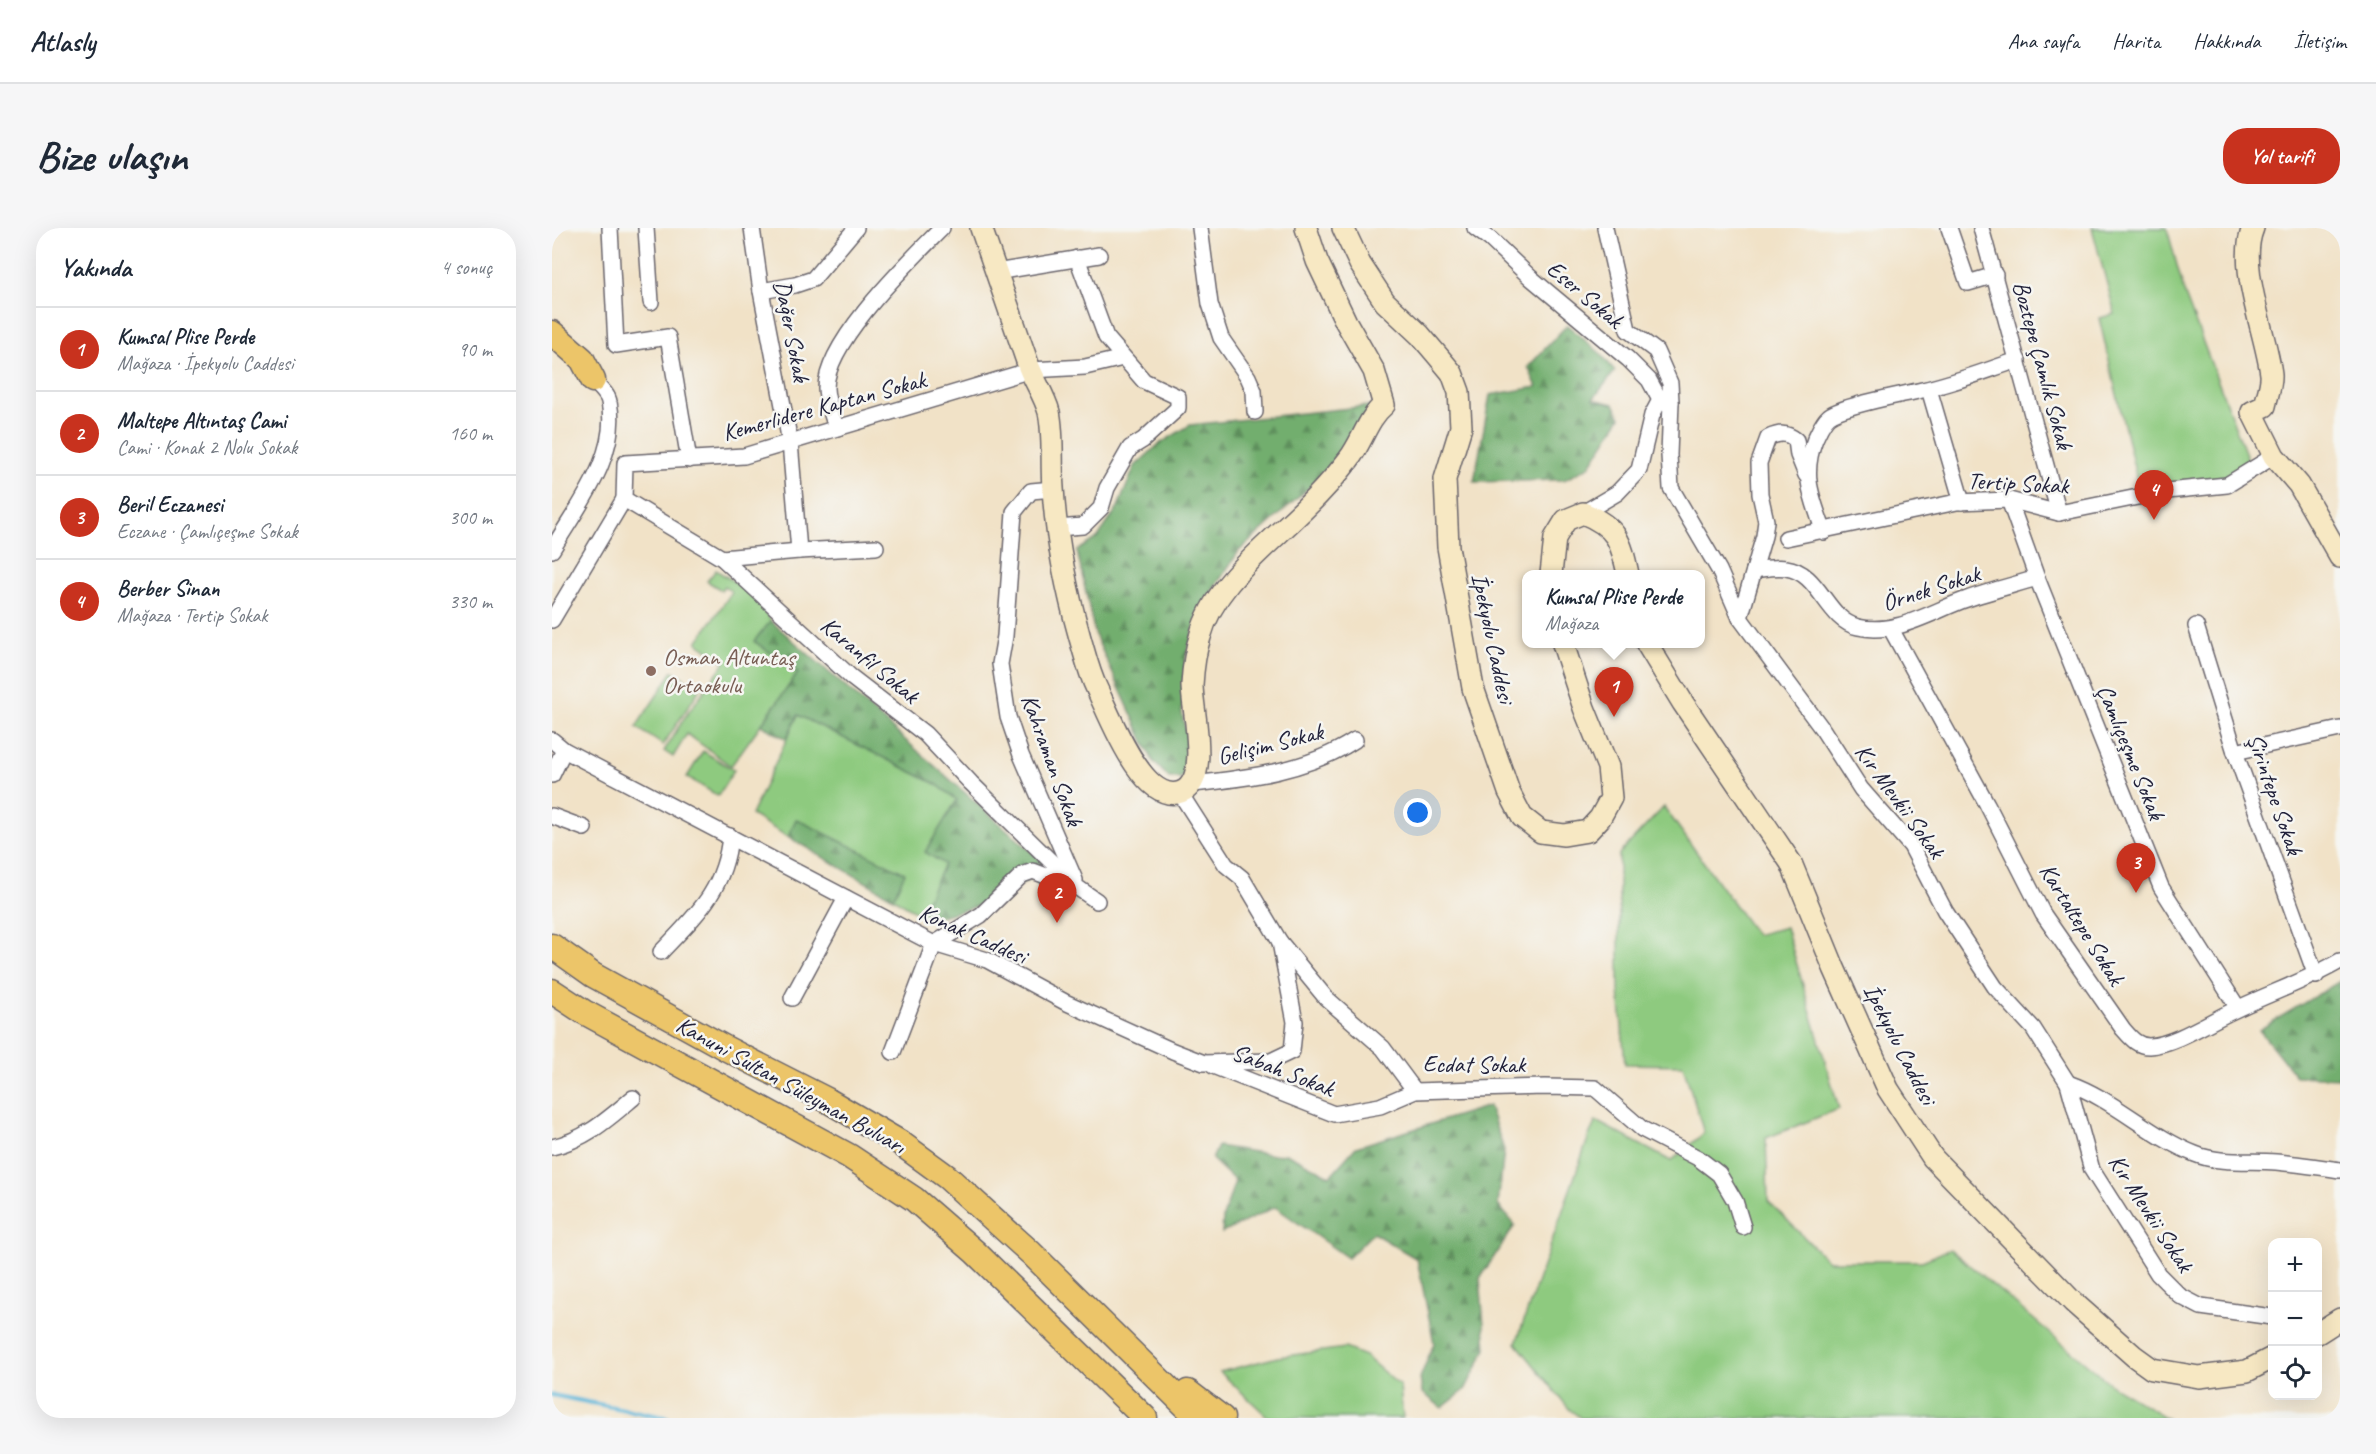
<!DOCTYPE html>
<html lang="tr">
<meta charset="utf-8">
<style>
body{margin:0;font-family:Caveat,sans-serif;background:#f6f6f7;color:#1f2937}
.controls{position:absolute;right:18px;bottom:18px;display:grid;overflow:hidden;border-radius:12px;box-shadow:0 6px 24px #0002}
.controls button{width:54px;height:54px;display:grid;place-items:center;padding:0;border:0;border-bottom:2px solid #e0e1e3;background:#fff;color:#1f2937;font:30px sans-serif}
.you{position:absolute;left:866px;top:585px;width:21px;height:21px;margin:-15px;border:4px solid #fff;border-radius:50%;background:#1a73e8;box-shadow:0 0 0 9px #1a73e833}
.badge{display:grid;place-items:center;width:39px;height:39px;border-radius:50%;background:#c8321e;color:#fff;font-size:20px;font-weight:700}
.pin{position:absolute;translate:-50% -50px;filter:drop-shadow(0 2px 3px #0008)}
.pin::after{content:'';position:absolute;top:32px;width:21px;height:18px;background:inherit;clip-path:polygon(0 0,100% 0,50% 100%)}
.popup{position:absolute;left:970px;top:342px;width:183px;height:78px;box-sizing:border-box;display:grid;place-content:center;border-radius:12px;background:#fff;filter:drop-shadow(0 2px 4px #0005);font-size:20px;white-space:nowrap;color:#747a83}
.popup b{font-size:22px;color:#1f2937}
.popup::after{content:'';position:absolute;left:50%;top:100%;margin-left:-12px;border:12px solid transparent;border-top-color:#fff}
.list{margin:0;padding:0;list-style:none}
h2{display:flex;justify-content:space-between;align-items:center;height:78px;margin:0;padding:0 24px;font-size:26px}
h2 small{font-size:20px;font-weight:400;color:#747a83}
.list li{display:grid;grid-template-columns:39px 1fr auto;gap:18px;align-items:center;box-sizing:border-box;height:84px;padding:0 24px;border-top:2px solid #e0e1e3}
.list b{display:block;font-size:22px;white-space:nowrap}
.list p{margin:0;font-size:20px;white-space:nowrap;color:#747a83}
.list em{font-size:20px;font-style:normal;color:#747a83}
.icon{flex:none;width:33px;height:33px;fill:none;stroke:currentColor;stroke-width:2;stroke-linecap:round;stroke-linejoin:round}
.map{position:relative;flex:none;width:1788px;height:1190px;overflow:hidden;border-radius:24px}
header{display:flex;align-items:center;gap:36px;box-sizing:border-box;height:84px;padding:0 30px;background:#fff;border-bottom:2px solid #e0e1e3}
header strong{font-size:28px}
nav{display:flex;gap:33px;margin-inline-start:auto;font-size:21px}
.intro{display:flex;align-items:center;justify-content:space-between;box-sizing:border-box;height:144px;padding:0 36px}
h1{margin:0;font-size:42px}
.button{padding:15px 27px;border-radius:24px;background:#c8321e;color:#fff;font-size:21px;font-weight:700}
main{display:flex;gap:36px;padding:0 36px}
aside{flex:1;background:#fff;border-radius:24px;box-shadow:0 6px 24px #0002}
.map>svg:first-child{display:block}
.green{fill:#8eca7f;stroke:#58765d;stroke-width:1.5}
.forest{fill:url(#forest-firs);stroke:#4a6854;stroke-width:1.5}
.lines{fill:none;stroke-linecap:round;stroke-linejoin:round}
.stream{stroke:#59b4d7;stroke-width:4.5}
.street-casing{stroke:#6a656c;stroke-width:18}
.secondary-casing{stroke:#6a656c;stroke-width:24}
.primary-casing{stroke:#6a656c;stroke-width:27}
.street{stroke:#fff;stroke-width:15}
.secondary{stroke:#f7e8c3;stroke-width:21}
.primary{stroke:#ecc569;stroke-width:24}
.education-dot{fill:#8d6e63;stroke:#f6f6f2;stroke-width:2}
.labels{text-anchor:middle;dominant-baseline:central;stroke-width:5;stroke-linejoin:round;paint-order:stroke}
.street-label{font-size:24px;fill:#22223b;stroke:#f6f6f2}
.education-label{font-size:24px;fill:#785e54;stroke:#f6f6f2;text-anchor:start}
</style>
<header>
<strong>Atlasly</strong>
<nav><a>Ana sayfa</a><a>Harita</a><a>Hakkında</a><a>İletişim</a></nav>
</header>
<div class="intro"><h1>Bize ulaşın</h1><a class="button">Yol tarifi</a></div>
<main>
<aside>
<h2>Yakında<small>4 sonuç</small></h2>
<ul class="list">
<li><span class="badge">1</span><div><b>Kumsal Plise Perde</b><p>Mağaza · İpekyolu Caddesi</p></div><em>90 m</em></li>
<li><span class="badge">2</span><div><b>Maltepe Altıntaş Cami</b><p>Cami · Konak 2 Nolu Sokak</p></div><em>160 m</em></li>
<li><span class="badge">3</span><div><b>Beril Eczanesi</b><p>Eczane · Çamlıçeşme Sokak</p></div><em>300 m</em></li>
<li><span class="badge">4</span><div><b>Berber Sinan</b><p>Mağaza · Tertip Sokak</p></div><em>330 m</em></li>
</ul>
</aside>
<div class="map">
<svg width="1788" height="1190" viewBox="0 0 1788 1190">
<defs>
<pattern id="forest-firs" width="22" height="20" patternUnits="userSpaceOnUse" patternTransform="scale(1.5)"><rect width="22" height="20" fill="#72ae6e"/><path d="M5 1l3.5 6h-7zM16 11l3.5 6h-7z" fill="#5d8d5c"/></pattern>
</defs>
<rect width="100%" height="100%" fill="#f6f6f2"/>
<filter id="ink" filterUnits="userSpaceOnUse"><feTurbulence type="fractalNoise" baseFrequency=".0167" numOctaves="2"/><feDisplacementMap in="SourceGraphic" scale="12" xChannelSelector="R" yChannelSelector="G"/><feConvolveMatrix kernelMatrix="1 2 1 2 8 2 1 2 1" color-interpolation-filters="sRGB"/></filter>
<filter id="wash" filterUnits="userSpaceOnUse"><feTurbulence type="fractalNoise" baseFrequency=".008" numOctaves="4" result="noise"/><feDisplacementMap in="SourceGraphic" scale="24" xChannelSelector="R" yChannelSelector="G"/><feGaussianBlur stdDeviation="1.35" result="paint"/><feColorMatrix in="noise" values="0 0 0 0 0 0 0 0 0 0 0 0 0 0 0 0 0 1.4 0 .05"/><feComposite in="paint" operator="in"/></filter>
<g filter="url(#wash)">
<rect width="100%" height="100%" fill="#f1e2c7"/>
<g class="green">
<polygon points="1540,0 1615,0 1633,67 1698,237 1677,248 1587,261 1547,90 1563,86"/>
<polygon points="164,342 203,367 219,393 202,413 246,445 179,538 135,506 121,529 112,523 131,492 173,434 145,414 180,364 172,358 169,362 155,353"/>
<polygon points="121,443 148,461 111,517 84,499"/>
<polygon points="246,487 384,556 406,572 393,636 385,689 368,686 341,670 352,645 244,592 236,609 199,587"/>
<polygon points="151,523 182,542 166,568 135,549"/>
<polygon points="1112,579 1204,707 1234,699 1287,881 1214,910 1216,973 1276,1033 1370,1033 1398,1021 1561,1158 1615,1190 1029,1190 1018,1182 964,1115 1038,905 1044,893 1119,933 1152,905 1131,837 1073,836 1067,763 1067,626"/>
<polygon points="793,1120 813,1128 848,1158 851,1190 717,1190 668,1144 726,1129"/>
</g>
<g class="forest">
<polygon points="1015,97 1048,125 1063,143 1041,171 1062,176 1069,189 1037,239 1012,252 922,254 938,167 985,159 976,139"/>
<polygon points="818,178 807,206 772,246 687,323 648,381 634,428 630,485 640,538 629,550 617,550 601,533 543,407 525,323 546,309 565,281 583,238 607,216 638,197"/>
<polygon points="219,393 499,641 423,679 385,689 368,686 392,636 373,624 405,572 384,556 246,487 234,511 209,497 246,445 202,413"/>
<polygon points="244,591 353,645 341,670 236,609"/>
<polygon points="1788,753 1788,850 1744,848 1707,802"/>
<polygon points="937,878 952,922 946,977 963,997 928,1050 934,1121 913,1162 890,1180 870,1164 868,1150 882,1115 865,1031 821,1005 796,1030 723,979 670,1005 671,989 683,953 660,931 666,918 722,927 736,926 778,948 804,919"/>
</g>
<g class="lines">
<polyline class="stream" points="0,1167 116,1190"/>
</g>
</g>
<g filter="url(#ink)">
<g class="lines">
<defs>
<g id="street">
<polyline points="58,0 64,117 116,109 137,232"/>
<polyline points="94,0 99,74"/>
<polyline points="200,0 209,63 238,214 247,323"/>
<polyline points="648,0 658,76 669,110 696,149 702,163 703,184"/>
<polyline points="923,0 938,11 979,50 1076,131 1097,152 1108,172"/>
<polyline points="1053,0 1076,102 1104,123 1118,155 1119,174"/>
<polyline points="1397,0 1416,55 1443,47"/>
<polyline points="1429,0 1507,285"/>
<polyline points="444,44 547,27"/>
<polyline points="209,63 243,57 261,51 304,0"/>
<polyline points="1377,161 1410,274"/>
<path d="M284,200C281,188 274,172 274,160C274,113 358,33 390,0"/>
<polyline points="501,261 479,263 462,284 453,408 448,436 456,489 469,527 523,652"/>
<polyline points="1457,272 1485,350 1609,659 1686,780"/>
<polyline points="1031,285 1065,265 1087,242 1100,187 1108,172 1119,174 1117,227 1119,260 1167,342 1188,390 1271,502 1309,561 1359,618 1393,683 1443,759 1481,800 1516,855 1540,942 1606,1046 1628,1068 1649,1079 1720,1089"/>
<polyline points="505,300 531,298 549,280 555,260 578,220 591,212 626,180 626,169 592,153 554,109 525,30"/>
<path d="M1272,304C1260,269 1249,248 1263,211C1267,203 1270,194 1277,188C1292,177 1350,167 1370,162C1403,155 1435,142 1466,132"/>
<polyline points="1234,310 1405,274 1457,272 1507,285 1615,263 1675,257 1722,228"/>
<path d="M0,322C25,279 68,227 57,174C56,166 46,158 41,152"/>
<polyline points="170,330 247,323 324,319"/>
<path d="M1202,342C1212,341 1224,338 1234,340C1268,344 1274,392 1306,399C1344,408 1380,383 1415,371C1438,363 1462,357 1485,350"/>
<path d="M1188,390L1212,308L1214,293L1208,266L1207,235L1216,210C1227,205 1234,204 1244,212L1246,227L1254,247"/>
<polyline points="0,392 72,271"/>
<polyline points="1644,398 1683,524 1764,748"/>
<path d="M1339,401L1435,576L1491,686L1571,801C1579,810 1585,818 1597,818C1623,817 1663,790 1687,780C1721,764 1756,752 1788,733"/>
<polyline points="0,512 12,522 382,716 435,732 513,774 621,823 652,835 719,833 740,823 743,794 728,714"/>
<polyline points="1683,524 1788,501"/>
<polyline points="0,547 12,522"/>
<path d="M641,556C696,550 756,543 803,512"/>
<polyline points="628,565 674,637 690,650 728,714 774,770 831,820 863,863"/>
<polyline points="0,588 32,600"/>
<polyline points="545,673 526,660 419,555 373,506 299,449 170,330 72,271 73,235 192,228 479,142 533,139 571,130"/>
<path d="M109,724C144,687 173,662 178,608"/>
<polyline points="240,770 294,670"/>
<polyline points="341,824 382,716 429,687 470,647 481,643 518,657"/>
<polyline points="661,838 782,886 828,878 863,863 993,859 1043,860 1090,901 1146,930 1167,946 1183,973 1191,999"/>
<path d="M1516,855C1562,871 1597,908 1643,926C1667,936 1699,932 1724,934C1746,936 1767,939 1788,942"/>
<path d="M0,919C33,912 56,891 81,870"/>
</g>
<g id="secondary">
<path d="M429,0C445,46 461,93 477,139C483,154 493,169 497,184C502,207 499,236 501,260C504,311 514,360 528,410C533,427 537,445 545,461C557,486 591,578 629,564C659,553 640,482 640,457C641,440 643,424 648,409C660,364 697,333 730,302C752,282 779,255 797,231C810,214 816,190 832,177L822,143L794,94L765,33L754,0"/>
<polyline points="791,0 808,36 833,74 868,107 885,127 900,145 907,164 909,199 893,251 896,319 921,460 957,564 970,589 989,604 1012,607 1036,603 1048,590 1059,570 1056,539 1032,480 1011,416"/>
<path d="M1701,0C1685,38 1714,105 1719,146C1720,156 1715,168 1713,178L1700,184L1722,228L1747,257L1788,329"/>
<path d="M999,346L1003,310L1014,292L1031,285C1065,299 1069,313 1076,346"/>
<polyline points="1095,416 1131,475 1239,635 1282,740 1336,861 1381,930 1521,1074 1582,1128 1600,1141 1647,1149 1695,1143 1720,1130"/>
<polyline points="1766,1105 1788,1091"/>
</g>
<g id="primary">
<polyline points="0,105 30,131 41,152"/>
<polyline points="0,718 41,747 175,821 275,872 347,914 395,949 479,1025 646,1190"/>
<polyline points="0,763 32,784 297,928 362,971 423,1024 593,1190"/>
<polyline points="636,1164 670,1190"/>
</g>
</defs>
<use href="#street" class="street-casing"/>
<use href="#secondary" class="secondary-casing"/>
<use href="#primary" class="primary-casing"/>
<use href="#street" class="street"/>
<use href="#secondary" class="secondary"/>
<use href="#primary" class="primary"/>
</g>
</g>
<circle class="education-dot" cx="99" cy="443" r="6"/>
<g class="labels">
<g class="street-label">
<text transform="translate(1033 66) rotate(40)">Eser Sokak</text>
<text transform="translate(240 103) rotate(79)">Dağer Sokak</text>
<text transform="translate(1491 137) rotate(75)">Boztepe Çamlık Sokak</text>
<text transform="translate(272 178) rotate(-15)">Kemerlidere Kaptan Sokak</text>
<text transform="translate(1466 255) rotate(3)">Tertip Sokak</text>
<text transform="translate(1379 360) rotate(-18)">Örnek Sokak</text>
<text transform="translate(941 410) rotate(78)">İpekyolu Caddesi</text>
<text transform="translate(318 432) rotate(40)">Karanfil Sokak</text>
<text transform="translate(718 516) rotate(-14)">Gelişim Sokak</text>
<text transform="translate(1579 524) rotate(68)">Çamlıçeşme Sokak</text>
<text transform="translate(500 532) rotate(70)">Kahraman Sokak</text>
<text transform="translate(1723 566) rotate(71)">Şirintepe Sokak</text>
<text transform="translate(1348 573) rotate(54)">Kır Mevkii Sokak</text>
<text transform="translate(1530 696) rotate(58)">Kartaltepe Sokak</text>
<text transform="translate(421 706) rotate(24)">Konak Caddesi</text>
<text transform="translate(1348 816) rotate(63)">İpekyolu Caddesi</text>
<text x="922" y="836">Ecdat Sokak</text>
<text transform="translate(731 842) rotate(21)">Sabah Sokak</text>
<text transform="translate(239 857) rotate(29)">Kanuni Sultan Süleyman Bulvarı</text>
<text transform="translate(1599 985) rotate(57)">Kır Mevkii Sokak</text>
</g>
<g class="education-label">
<text x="111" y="429">Osman Altuntaş<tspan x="111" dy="28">Ortaokulu</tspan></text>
</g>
</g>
</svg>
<div class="controls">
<button>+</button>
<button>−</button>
<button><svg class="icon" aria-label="locate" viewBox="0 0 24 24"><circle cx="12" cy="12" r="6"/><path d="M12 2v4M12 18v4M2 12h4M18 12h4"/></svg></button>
</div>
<div class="you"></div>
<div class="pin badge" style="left:1062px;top:489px">1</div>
<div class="popup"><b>Kumsal Plise Perde</b>Mağaza</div>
<div class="pin badge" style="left:505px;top:695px">2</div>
<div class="pin badge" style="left:1584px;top:665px">3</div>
<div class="pin badge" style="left:1602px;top:292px">4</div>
</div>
</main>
